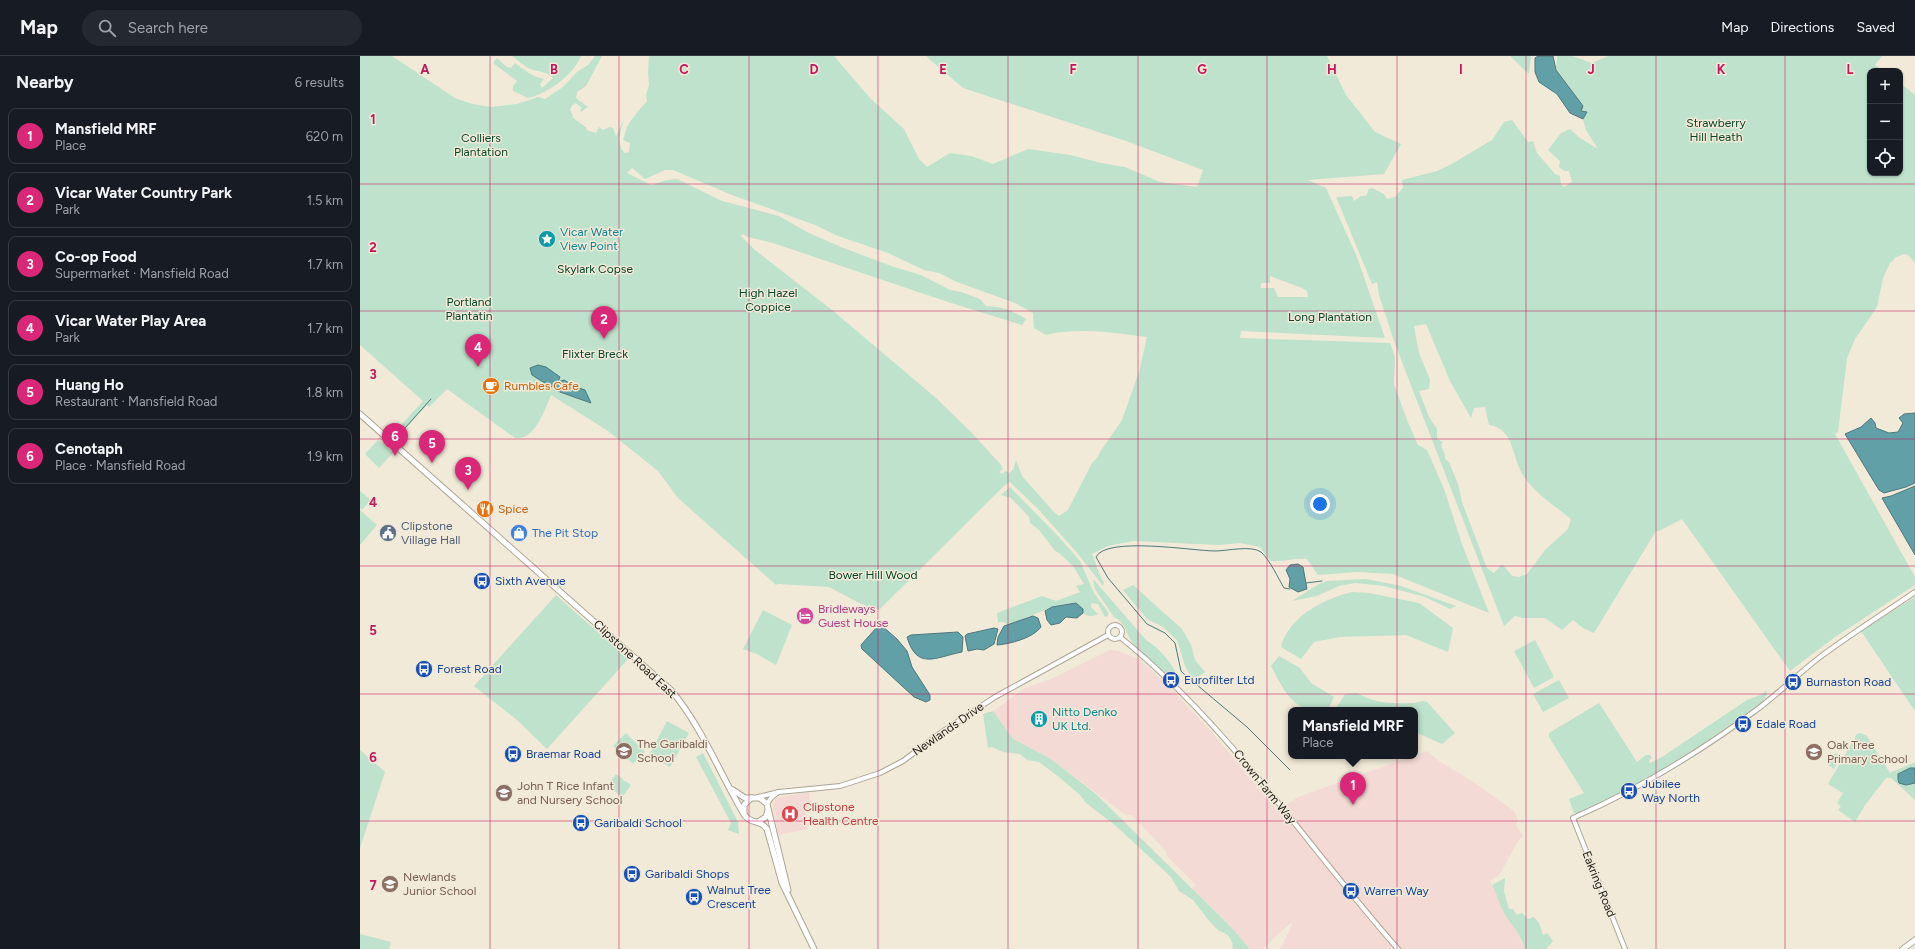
<!DOCTYPE html>
<meta charset="utf-8">
<style>
body{margin:0;font-family:Figtree,sans-serif;background:#242831;color:#f1f3f6}
.controls{position:absolute;right:12px;top:12px;display:grid;overflow:hidden;border-radius:8px;box-shadow:0 1px 3px #0004}
.controls button{width:36px;height:36px;display:grid;place-items:center;padding:0;border:0;border-bottom:1px solid #363941;background:#171b24;color:#f1f3f6;font:20px sans-serif}
.you{position:absolute;left:960px;top:448px;width:14px;height:14px;margin:-10px;border:3px solid #fff;border-radius:50%;background:#1a73e8;box-shadow:0 0 0 6px #1a73e833}
.badge{display:grid;place-items:center;width:26px;height:26px;border-radius:50%;background:#db2777;color:#fff;font-size:13px;font-weight:700}
.pin{position:absolute;translate:-50% -33px;filter:drop-shadow(0 1px 2px #0008)}
.pin::after{content:'';position:absolute;top:21px;width:14px;height:12px;background:inherit;clip-path:polygon(0 0,100% 0,50% 100%)}
.popup{position:absolute;left:928px;top:651px;width:130px;height:52px;box-sizing:border-box;display:grid;place-content:center;border-radius:8px;background:#171b24;filter:drop-shadow(0 1px 3px #0005);font-size:13px;white-space:nowrap;color:#9ea1a6}
.popup b{font-size:15px;color:#f1f3f6}
.popup::after{content:'';position:absolute;left:50%;top:100%;margin-left:-8px;border:8px solid transparent;border-top-color:#171b24}
.list{margin:0;padding:0;list-style:none}
h2{display:flex;justify-content:space-between;align-items:center;height:52px;margin:0;padding:0 16px;font-size:17px}
h2 small{font-size:13px;font-weight:400;color:#9ea1a6}
.list li{display:grid;grid-template-columns:26px 1fr auto;gap:12px;align-items:center;box-sizing:border-box;height:56px;margin:0 8px 8px;padding:0 8px;border:1px solid #363941;border-radius:8px}
.list b{display:block;font-size:15px;white-space:nowrap}
.list p{margin:0;font-size:13px;white-space:nowrap;color:#9ea1a6}
.list em{font-size:13px;font-style:normal;color:#9ea1a6}
.icon{flex:none;width:22px;height:22px;fill:none;stroke:currentColor;stroke-width:2;stroke-linecap:round;stroke-linejoin:round}
.map{position:relative;flex:none;width:1555px;height:893px;overflow:hidden}
header{display:flex;align-items:center;gap:24px;box-sizing:border-box;height:56px;padding:0 20px;background:#171b24;border-bottom:1px solid #363941}
header strong{font-size:19px}
nav{display:flex;gap:22px;margin-inline-start:auto;font-size:14px}
.search{width:280px;height:36px;background:#242831;display:flex;align-items:center;gap:10px;box-sizing:border-box;padding:0 14px;border-radius:22px;color:#9ea1a6;font-size:15px}
main{display:flex}
aside{flex:1;background:#171b24}
.map>svg:first-child{display:block}
.industrial{fill:#f4dad4}
.green{fill:#bee2cc;fill-rule:evenodd}
.water{fill:#62a0a7;stroke:#4e787c}
.lines{fill:none;stroke-linecap:round;stroke-linejoin:round}
.stream{stroke:#4e787c;stroke-width:1}
.minor-casing{stroke:#aca594;stroke-width:6}
.major-casing{stroke:#aca594;stroke-width:7}
.minor{stroke:#fff;stroke-width:4}
.major{stroke:#fff;stroke-width:5}
.grid{fill:none;stroke:#c2185b;stroke-width:1;stroke-opacity:0.55}
.labels{text-anchor:middle;dominant-baseline:central;stroke-width:3;stroke-linejoin:round;paint-order:stroke}
.park-label{font-size:12px;fill:#08452a;stroke:#f1ead8}
.culture-label{font-size:12px;fill:#0d838f;stroke:#f1ead8;text-anchor:start}
.food-label{font-size:12px;fill:#c56008;stroke:#f1ead8;text-anchor:start}
.service-label{font-size:12px;fill:#4e5e75;stroke:#f1ead8;text-anchor:start}
.shop-label{font-size:12px;fill:#366cbe;stroke:#f1ead8;text-anchor:start}
.transit-label{font-size:12px;fill:#164399;stroke:#f1ead8;text-anchor:start}
.hotel-label{font-size:12px;fill:#b23c85;stroke:#f1ead8;text-anchor:start}
.street-label{font-size:12px;fill:#1f1c16;stroke:#f1ead8}
.education-label{font-size:12px;fill:#785e54;stroke:#f1ead8;text-anchor:start}
.health-label{font-size:12px;fill:#be3a42;stroke:#f1ead8;text-anchor:start}
.grid-label{font-size:13px;text-anchor:middle;font-weight:bold;fill:#c2185b;stroke:#f1ead8;stroke-width:3;stroke-linejoin:round;paint-order:stroke}
</style>
<header>
<strong>Map</strong>
<div class="search"><svg class="icon" aria-label="search" viewBox="0 0 24 24"><circle cx="10" cy="10" r="6"/><path d="M15 15l6 6"/></svg>Search here</div>
<nav><a>Map</a><a>Directions</a><a>Saved</a></nav>
</header>
<main>
<aside>
<h2>Nearby<small>6 results</small></h2>
<ul class="list">
<li><span class="badge">1</span><div><b>Mansfield MRF</b><p>Place</p></div><em>620 m</em></li>
<li><span class="badge">2</span><div><b>Vicar Water Country Park</b><p>Park</p></div><em>1.5 km</em></li>
<li><span class="badge">3</span><div><b>Co-op Food</b><p>Supermarket · Mansfield Road</p></div><em>1.7 km</em></li>
<li><span class="badge">4</span><div><b>Vicar Water Play Area</b><p>Park</p></div><em>1.7 km</em></li>
<li><span class="badge">5</span><div><b>Huang Ho</b><p>Restaurant · Mansfield Road</p></div><em>1.8 km</em></li>
<li><span class="badge">6</span><div><b>Cenotaph</b><p>Place · Mansfield Road</p></div><em>1.9 km</em></li>
</ul>
</aside>
<div class="map">
<svg width="1555" height="893" viewBox="0 0 1555 893">
<rect width="100%" height="100%" fill="#f1ead8"/>
<g class="industrial">
<polygon points="750,594 759,595 780,604 805,627 852,676 917,755 938,741 1067,695 1079,705 1115,727 1154,755 1158,764 1156,769 1163,780 1158,785 1140,818 1130,825 1138,839 1143,854 1154,870 1165,893 920,893 932,869 931,867 902,893 890,893 871,871 832,832 836,829 807,800 806,795 771,759 766,759 691,703 653,683 633,655 665,632 691,623"/>
<polygon points="449,736 451,751 445,756 448,773 418,779 413,749 416,742"/>
</g>
<g class="green">
<path d="M0,0H32L95,42L112,48L131,51L157,48L178,41L185,43L203,31L218,15L228,9L235,0H242L226,30L217,36L216,42L228,51L221,56L220,54L222,52L216,47L212,49L210,54L213,59L212,61L227,72L226,74L236,77L239,71L243,74L250,71L253,72L256,80L264,63C261,74 255,88 265,97L269,96L270,87L263,84C265,80 265,75 267,71C268,68 283,48 287,46L286,39L289,29L288,17L289,0H474L511,43L544,73L559,103L567,111L590,97L611,100L633,108L668,93L710,99L741,107L765,111L800,126L837,131L843,114L766,85L603,32L566,0H967L986,39L1015,76L1041,88L1024,118L948,124L966,132L997,201L1025,282L881,275L880,282L1030,287L1035,301L1034,328L1047,364L1058,389L1067,394L1084,433L1102,488L1129,557L1033,518L997,516L958,519L947,503C934,502 923,506 910,505L900,491L880,487L859,489L773,485L748,490L732,498C736,507 739,519 744,527L743,530L719,499L679,454L650,426L644,430L519,554L499,547L469,531L418,528L416,529L318,442L298,415L248,375L191,339C186,351 178,375 164,381C162,382 157,382 155,382L87,333L69,351L67,349L38,381L33,378L63,345L0,289ZM272,112L285,123L305,114H313L372,139L455,169L478,180L528,197L564,214L579,217L597,226L655,247L673,257L674,272L686,279C719,271 754,277 787,281L779,316L762,364L740,396L737,402L732,407L708,454L699,460L694,456L662,420L656,404L653,414L649,417L646,415L642,418L639,416L643,413L641,409L612,377L576,342L472,254L395,194L381,180L383,178L388,181L413,187L585,245L662,269L666,263C654,255 641,250 626,250L620,243L601,236L590,234L561,219L534,211L481,191L447,176L419,160L362,145L317,123L307,124L291,129L267,117ZM910,220L942,232L947,235L948,241H918L914,232H901V227H910Z"/>
<path d="M152,0H221C213,19 189,37 168,42L153,35V30L157,25L133,7L137,2L147,11L151,12L155,7C164,14 173,21 184,23L180,28L182,32L193,22C186,15 179,16 170,13C164,10 157,4 152,0Z"/>
<polygon points="1151,0 1171,0 1169,18 1151,1"/>
<path d="M1197,0H1212L1232,7L1248,0H1522L1515,9L1524,15H1510V117H1540V27L1555,39V207L1548,199L1544,198L1535,202L1533,205L1530,207L1523,222L1517,251L1495,283L1487,302L1478,376L1475,378L1555,521V529L1475,581L1430,615L1322,463L1299,475H1296L1234,577L1223,572L1213,564L1202,574L1185,562H1163L1155,560L1144,570L1035,288L1019,239L1017,226L1012,228L976,141L992,140L994,145L1001,140H1006L1009,133L1012,132L1024,138L1027,143L1035,141L1043,132L1042,124L1077,115L1090,109L1132,84L1144,66L1152,64L1168,86L1173,85L1177,97L1195,118L1200,120L1201,128L1204,131L1212,126L1209,115H1204L1199,111L1200,105L1188,94L1201,77L1210,73L1220,82L1238,93L1226,74L1223,63L1227,56L1221,55L1222,49L1196,14ZM1066,268L1090,325L1111,362L1114,352L1125,351L1129,369C1155,373 1151,400 1163,419C1174,437 1195,450 1211,463L1208,473L1185,494L1167,518L1159,521L1152,520L1142,508L1134,517L1127,512L1102,446L1098,428L1089,406L1085,403V399L1081,389L1083,386L1077,383V373L1069,361L1059,335L1069,333L1070,324L1059,297L1054,270Z"/>
<polygon points="18,384 33,397 19,412 5,398"/>
<path d="M650,431L698,480L720,505L734,537L748,556V560L745,561L738,548L731,547V551L738,558C732,561 728,561 723,557V553L716,547L692,551L649,569L644,566H638L637,557L682,540L696,545L720,536L716,530L724,528L713,510L699,497L695,495L679,474L670,467L669,461L651,442L641,439Z"/>
<polygon points="0,435 11,444 2,454 0,452"/>
<polygon points="0,454 17,469 0,489"/>
<path d="M733,523L787,585C795,588 814,609 816,618L811,621L808,620C796,609 782,599 772,586C766,577 765,566 754,561L735,533Z"/>
<polygon points="1006,523 1041,530 1096,550 1090,553 1065,541 1024,530 995,527 979,530 957,540 932,545 959,528 967,525"/>
<polygon points="773,529 822,573 831,589 835,604 845,616 835,623 829,617 825,610 817,584 803,571 787,563 763,534"/>
<path d="M992,536L1009,537L1059,547L1093,572L1088,596L1046,579L980,581L954,586L941,603L921,591C929,560 964,543 992,536Z"/>
<polygon points="196,539 268,603 187,693 157,664 114,630"/>
<polygon points="1555,541 1555,655 1501,575"/>
<polygon points="403,554 432,569 416,609 397,598 383,593"/>
<polygon points="1175,584 1194,621 1174,632 1154,595"/>
<path d="M919,600L940,612L951,627L974,641L968,654C962,654 955,655 949,654C929,648 920,627 911,610Z"/>
<polygon points="1199,624 1209,642 1183,656 1173,638"/>
<polygon points="1406,634 1407,639 1401,647 1341,689 1289,722 1219,757 1214,757 1209,743 1224,737 1189,681 1189,677 1239,647 1277,706 1286,699 1290,699 1292,702 1289,704 1290,707 1302,701 1387,644 1403,638"/>
<path d="M997,637C1013,647 1033,648 1052,647C1057,647 1062,644 1067,646L1095,677L1082,688L1055,676V654H975L985,638Z"/>
<polygon points="633,655 653,683 691,703 736,738 871,871 890,893 873,893 872,886 868,879 858,874 850,866 833,844 819,835 811,821 756,770 726,747 720,739 699,721 679,706 667,704 660,698 643,696 632,691 628,692 623,658"/>
<polygon points="307,665 329,677 310,711 289,699"/>
<polygon points="266,677 285,696 273,708 253,690"/>
<polygon points="1500,677 1507,680 1530,717 1555,706 1555,744 1531,722 1526,722 1505,749 1495,766 1478,754 1481,750 1477,747 1483,737 1468,728 1497,678"/>
<polygon points="0,694 25,716 0,792"/>
<polygon points="343,697 378,766 379,778 368,774 371,767 336,701"/>
<polygon points="1475,697 1481,700 1474,713 1468,709"/>
<polygon points="256,718 263,723 264,726 265,725 271,729 263,740 261,741 248,729"/>
<path d="M1145,822L1144,835L1149,853H1153L1157,859L1162,857L1168,863L1174,861C1181,868 1180,871 1183,879L1187,877L1193,885L1186,893H1165C1161,878 1150,868 1143,855C1139,847 1137,838 1132,829Z"/>
<polygon points="0,878 31,886 29,893 0,893"/>
</g>
<g class="water">
<polygon points="1178,0 1193,0 1196,14 1223,50 1221,55 1227,56 1223,63 1210,57 1197,38 1179,26 1175,16 1175,2"/>
<polygon points="178,309 186,311 200,321 198,326 204,324 216,331 225,334 231,347 200,336 195,333 196,327 191,331 172,319 170,312"/>
<polygon points="1555,357 1555,427 1546,431 1524,437 1519,434 1485,378 1501,371 1511,362 1515,367 1516,372 1529,377 1538,376 1543,367 1539,362 1544,358"/>
<polygon points="1555,430 1555,499 1522,442 1531,440"/>
<polygon points="938,508 943,511 947,533 938,536 929,531 930,523 926,514 930,509"/>
<polygon points="716,547 723,553 723,557 717,562 706,561 700,567 691,569 687,564 685,555 692,551"/>
<path d="M673,560L678,562L681,571C673,582 650,588 637,589L638,581L644,570Z"/>
<polygon points="521,569 537,583 547,595 552,611 570,639 570,644 566,646 554,641 502,593 501,589 517,571"/>
<polygon points="634,572 638,573 634,588 624,594 617,593 608,595 605,580 607,578"/>
<path d="M598,576L603,581L602,596C576,601 557,615 547,581L551,579Z"/>
<polygon points="1550,712 1555,712 1555,727 1546,729 1539,727 1538,724 1538,718"/>
</g>
<g class="lines">
<g class="stream">
<polyline points="45,372 71,343"/>
<polyline points="946,527 962,525"/>
<path d="M930,533L924,532C918,522 910,504 901,496C891,489 867,495 855,495C834,495 746,480 736,501L748,522L787,568L805,577L815,587L821,615L824,618L887,671L930,714"/>
</g>
<defs>
<g id="minor">
<circle cx="755" cy="576" r="7"/>
<path d="M760,581C870,670 945,788 1038,893"/>
<polyline points="398,741 419,736 480,730 520,717 543,705 582,676 635,641 748,579"/>
<polyline points="407,748 411,742 418,736"/>
<path d="M1265,893L1213,762C1279,733 1337,698 1395,655C1418,638 1438,618 1460,601C1491,578 1523,558 1555,536"/>
</g>
<g id="major">
<path d="M0,358L311,634C342,671 360,718 385,760C392,768 401,764 407,773L422,827L454,893"/>
<polyline points="373,734 385,742 400,742 407,748 428,834"/>
<polyline points="384,757 384,749 391,742"/>
<polyline points="398,766 406,761 408,754"/>
<polyline points="1543,893 1555,884"/>
</g>
</defs>
<use href="#minor" class="minor-casing"/>
<use href="#major" class="major-casing"/>
<use href="#minor" class="minor"/>
<use href="#major" class="major"/>
</g>
<path class="grid" d="M130,0V893M259,0V893M389,0V893M518,0V893M648,0V893M778,0V893M907,0V893M1037,0V893M1166,0V893M1296,0V893M1425,0V893M0,128H1555M0,255H1555M0,383H1555M0,510H1555M0,638H1555M0,765H1555"/>
<defs>
<symbol id="sight-disc" viewBox="-11 -11 22 22"><circle r="9.5" fill="#0f9aa8" stroke="#f1ead8"/><path d="M0-6L1.8-2.2L6-1.7L2.9 1.2L3.7 5.4L0 3.3L-3.7 5.4L-2.9 1.2L-6-1.7L-1.8-2.2Z" fill="#fff"/></symbol>
<symbol id="cafe-disc" viewBox="-11 -11 22 22"><circle r="9.5" fill="#e8710a" stroke="#f1ead8"/><path d="M-5.5-4.5H6V0H3Q3 3.5 0 3.5H-2.5Q-5.5 3.5-5.5 0ZM3-3.2v2h1.7v-2ZM-6 4.5H4V6H-6Z" fill="#fff"/></symbol>
<symbol id="restaurant-disc" viewBox="-11 -11 22 22"><circle r="9.5" fill="#e8710a" stroke="#f1ead8"/><path d="M-5-6h1v4h1v-4h1v4h1v-4h1v5L-1.5 .5V6h-2V.5L-5-1ZM5-6V6H3V1.5H1.5Q1.5-4 5-6Z" fill="#fff"/></symbol>
<symbol id="civic-disc" viewBox="-11 -11 22 22"><circle r="9.5" fill="#5c6f8a" stroke="#f1ead8"/><path d="M-.6-6.5H3V-4.5H.6V-3L4-1V1h2V6H-6V1h2V-1L-.6-3ZM-1.2 2.5V6h2.4V2.5Z" fill="#fff"/></symbol>
<symbol id="shop-disc" viewBox="-11 -11 22 22"><circle r="9.5" fill="#3f7fe0" stroke="#f1ead8"/><path d="M-5-2.5h2.3a2.7 3.5 0 0 1 5.4 0H5L5.5 6h-11ZM-1.5-2.5h3a1.5 2.3 0 0 0-3 0Z" fill="#fff"/></symbol>
<symbol id="bus-disc" viewBox="-11 -11 22 22"><circle r="9.5" fill="#1a4fb4" stroke="#f1ead8"/><path d="M-5-6H5V4H4V6H2V4H-2V6H-4V4H-5ZM-3.5-4V0h7V-4ZM-3.5 1.2v1.5H-2V1.2ZM2 1.2v1.5H3.5V1.2Z" fill="#fff"/></symbol>
<symbol id="hotel-disc" viewBox="-11 -11 22 22"><circle r="9.5" fill="#d1479c" stroke="#f1ead8"/><path d="M-6-4.5h1.5V1H6V5H4.5V3h-9V5H-6ZM-4 0a1.8 1.8 0 1 1 3.6 0ZM.5 0V-2.5h3Q6-2.5 6 0Z" fill="#fff"/></symbol>
<symbol id="building-disc" viewBox="-11 -11 22 22"><circle r="9.5" fill="#0f9aa8" stroke="#f1ead8"/><path d="M-4-6H4V6H1V3H-1V6H-4ZM-2.5-4.3h1.7v1.8h-1.7ZM.8-4.3h1.7v1.8H.8ZM-2.5-1h1.7V.8h-1.7ZM.8-1h1.7V.8H.8Z" fill="#fff"/></symbol>
<symbol id="school-disc" viewBox="-11 -11 22 22"><circle r="9.5" fill="#8d6e63" stroke="#f1ead8"/><path d="M0-5L7-2L0 1L-7-2ZM-4 1L0 2.5L4 1V4Q0 6-4 4Z" fill="#fff"/></symbol>
<symbol id="hospital-disc" viewBox="-11 -11 22 22"><circle r="9.5" fill="#e0444e" stroke="#f1ead8"/><path d="M-5-5h3v3.5h4V-5h3V5h-3V1.5h-4V5h-3Z" fill="#fff"/></symbol>
</defs>
<g fill-rule="evenodd">
<use href="#sight-disc" x="177" y="173" width="20" height="20"/>
<use href="#cafe-disc" x="121" y="320" width="20" height="20"/>
<use href="#restaurant-disc" x="115" y="443" width="20" height="20"/>
<use href="#civic-disc" x="18" y="467" width="20" height="20"/>
<use href="#shop-disc" x="149" y="467" width="20" height="20"/>
<use href="#bus-disc" x="112" y="515" width="20" height="20"/>
<use href="#hotel-disc" x="435" y="550" width="20" height="20"/>
<use href="#bus-disc" x="54" y="603" width="20" height="20"/>
<use href="#bus-disc" x="801" y="614" width="20" height="20"/>
<use href="#bus-disc" x="1423" y="616" width="20" height="20"/>
<use href="#building-disc" x="669" y="653" width="20" height="20"/>
<use href="#bus-disc" x="1373" y="658" width="20" height="20"/>
<use href="#school-disc" x="254" y="685" width="20" height="20"/>
<use href="#school-disc" x="1444" y="686" width="20" height="20"/>
<use href="#bus-disc" x="143" y="688" width="20" height="20"/>
<use href="#bus-disc" x="1259" y="725" width="20" height="20"/>
<use href="#school-disc" x="134" y="727" width="20" height="20"/>
<use href="#hospital-disc" x="420" y="748" width="20" height="20"/>
<use href="#bus-disc" x="211" y="757" width="20" height="20"/>
<use href="#bus-disc" x="262" y="808" width="20" height="20"/>
<use href="#school-disc" x="20" y="818" width="20" height="20"/>
<use href="#bus-disc" x="981" y="825" width="20" height="20"/>
<use href="#bus-disc" x="324" y="831" width="20" height="20"/>
</g>
<g class="labels">
<g class="park-label">
<text x="1356" y="67">Strawberry<tspan x="1356" dy="14">Hill Heath</tspan></text>
<text x="121" y="82">Colliers<tspan x="121" dy="14">Plantation</tspan></text>
<text x="235" y="213">Skylark Copse</text>
<text x="408" y="237">High Hazel<tspan x="408" dy="14">Coppice</tspan></text>
<text x="109" y="246">Portland<tspan x="109" dy="14">Plantatin</tspan></text>
<text x="970" y="261">Long Plantation</text>
<text x="235" y="298">Flixter Breck</text>
<text x="513" y="519">Bower Hill Wood</text>
</g>
<g class="culture-label">
<text x="200" y="176">Vicar Water<tspan x="200" dy="14">View Point</tspan></text>
<text x="692" y="656">Nitto Denko<tspan x="692" dy="14">UK Ltd.</tspan></text>
</g>
<g class="food-label">
<text x="144" y="330">Rumbles Cafe</text>
<text x="138" y="453">Spice</text>
</g>
<g class="service-label">
<text x="41" y="470">Clipstone<tspan x="41" dy="14">Village Hall</tspan></text>
</g>
<g class="shop-label">
<text x="172" y="477">The Pit Stop</text>
</g>
<g class="transit-label">
<text x="135" y="525">Sixth Avenue</text>
<text x="77" y="613">Forest Road</text>
<text x="824" y="624">Eurofilter Ltd</text>
<text x="1446" y="626">Burnaston Road</text>
<text x="1396" y="668">Edale Road</text>
<text x="166" y="698">Braemar Road</text>
<text x="1282" y="728">Jubilee<tspan x="1282" dy="14">Way North</tspan></text>
<text x="234" y="767">Garibaldi School</text>
<text x="285" y="818">Garibaldi Shops</text>
<text x="347" y="834">Walnut Tree<tspan x="347" dy="14">Crescent</tspan></text>
<text x="1004" y="835">Warren Way</text>
</g>
<g class="hotel-label">
<text x="458" y="553">Bridleways<tspan x="458" dy="14">Guest House</tspan></text>
</g>
<g class="street-label">
<text transform="translate(275 603) rotate(43)">Clipstone Road East</text>
<text transform="translate(588 673) rotate(-35)">Newlands Drive</text>
<text transform="translate(905 731) rotate(51)">Crown Farm Way</text>
<text transform="translate(1239 828) rotate(68)">Eakring Road</text>
</g>
<g class="education-label">
<text x="277" y="688">The Garibaldi<tspan x="277" dy="14">School</tspan></text>
<text x="1467" y="689">Oak Tree<tspan x="1467" dy="14">Primary School</tspan></text>
<text x="157" y="730">John T Rice Infant<tspan x="157" dy="14">and Nursery School</tspan></text>
<text x="43" y="821">Newlands<tspan x="43" dy="14">Junior School</tspan></text>
</g>
<g class="health-label">
<text x="443" y="751">Clipstone<tspan x="443" dy="14">Health Centre</tspan></text>
</g>
</g>
<g class="grid-label">
<text x="65" y="18">A</text>
<text x="194" y="18">B</text>
<text x="324" y="18">C</text>
<text x="454" y="18">D</text>
<text x="583" y="18">E</text>
<text x="713" y="18">F</text>
<text x="842" y="18">G</text>
<text x="972" y="18">H</text>
<text x="1101" y="18">I</text>
<text x="1231" y="18">J</text>
<text x="1361" y="18">K</text>
<text x="1490" y="18">L</text>
<text x="13" y="68">1</text>
<text x="13" y="196">2</text>
<text x="13" y="323">3</text>
<text x="13" y="451">4</text>
<text x="13" y="579">5</text>
<text x="13" y="706">6</text>
<text x="13" y="834">7</text>
</g>
</svg>
<div class="controls">
<button>+</button>
<button>−</button>
<button><svg class="icon" aria-label="locate" viewBox="0 0 24 24"><circle cx="12" cy="12" r="6"/><path d="M12 2v4M12 18v4M2 12h4M18 12h4"/></svg></button>
</div>
<div class="you"></div>
<div class="pin badge" style="left:993px;top:749px">1</div>
<div class="popup"><b>Mansfield MRF</b>Place</div>
<div class="pin badge" style="left:244px;top:283px">2</div>
<div class="pin badge" style="left:108px;top:434px">3</div>
<div class="pin badge" style="left:118px;top:311px">4</div>
<div class="pin badge" style="left:72px;top:407px">5</div>
<div class="pin badge" style="left:35px;top:400px">6</div>
</div>
</main>
